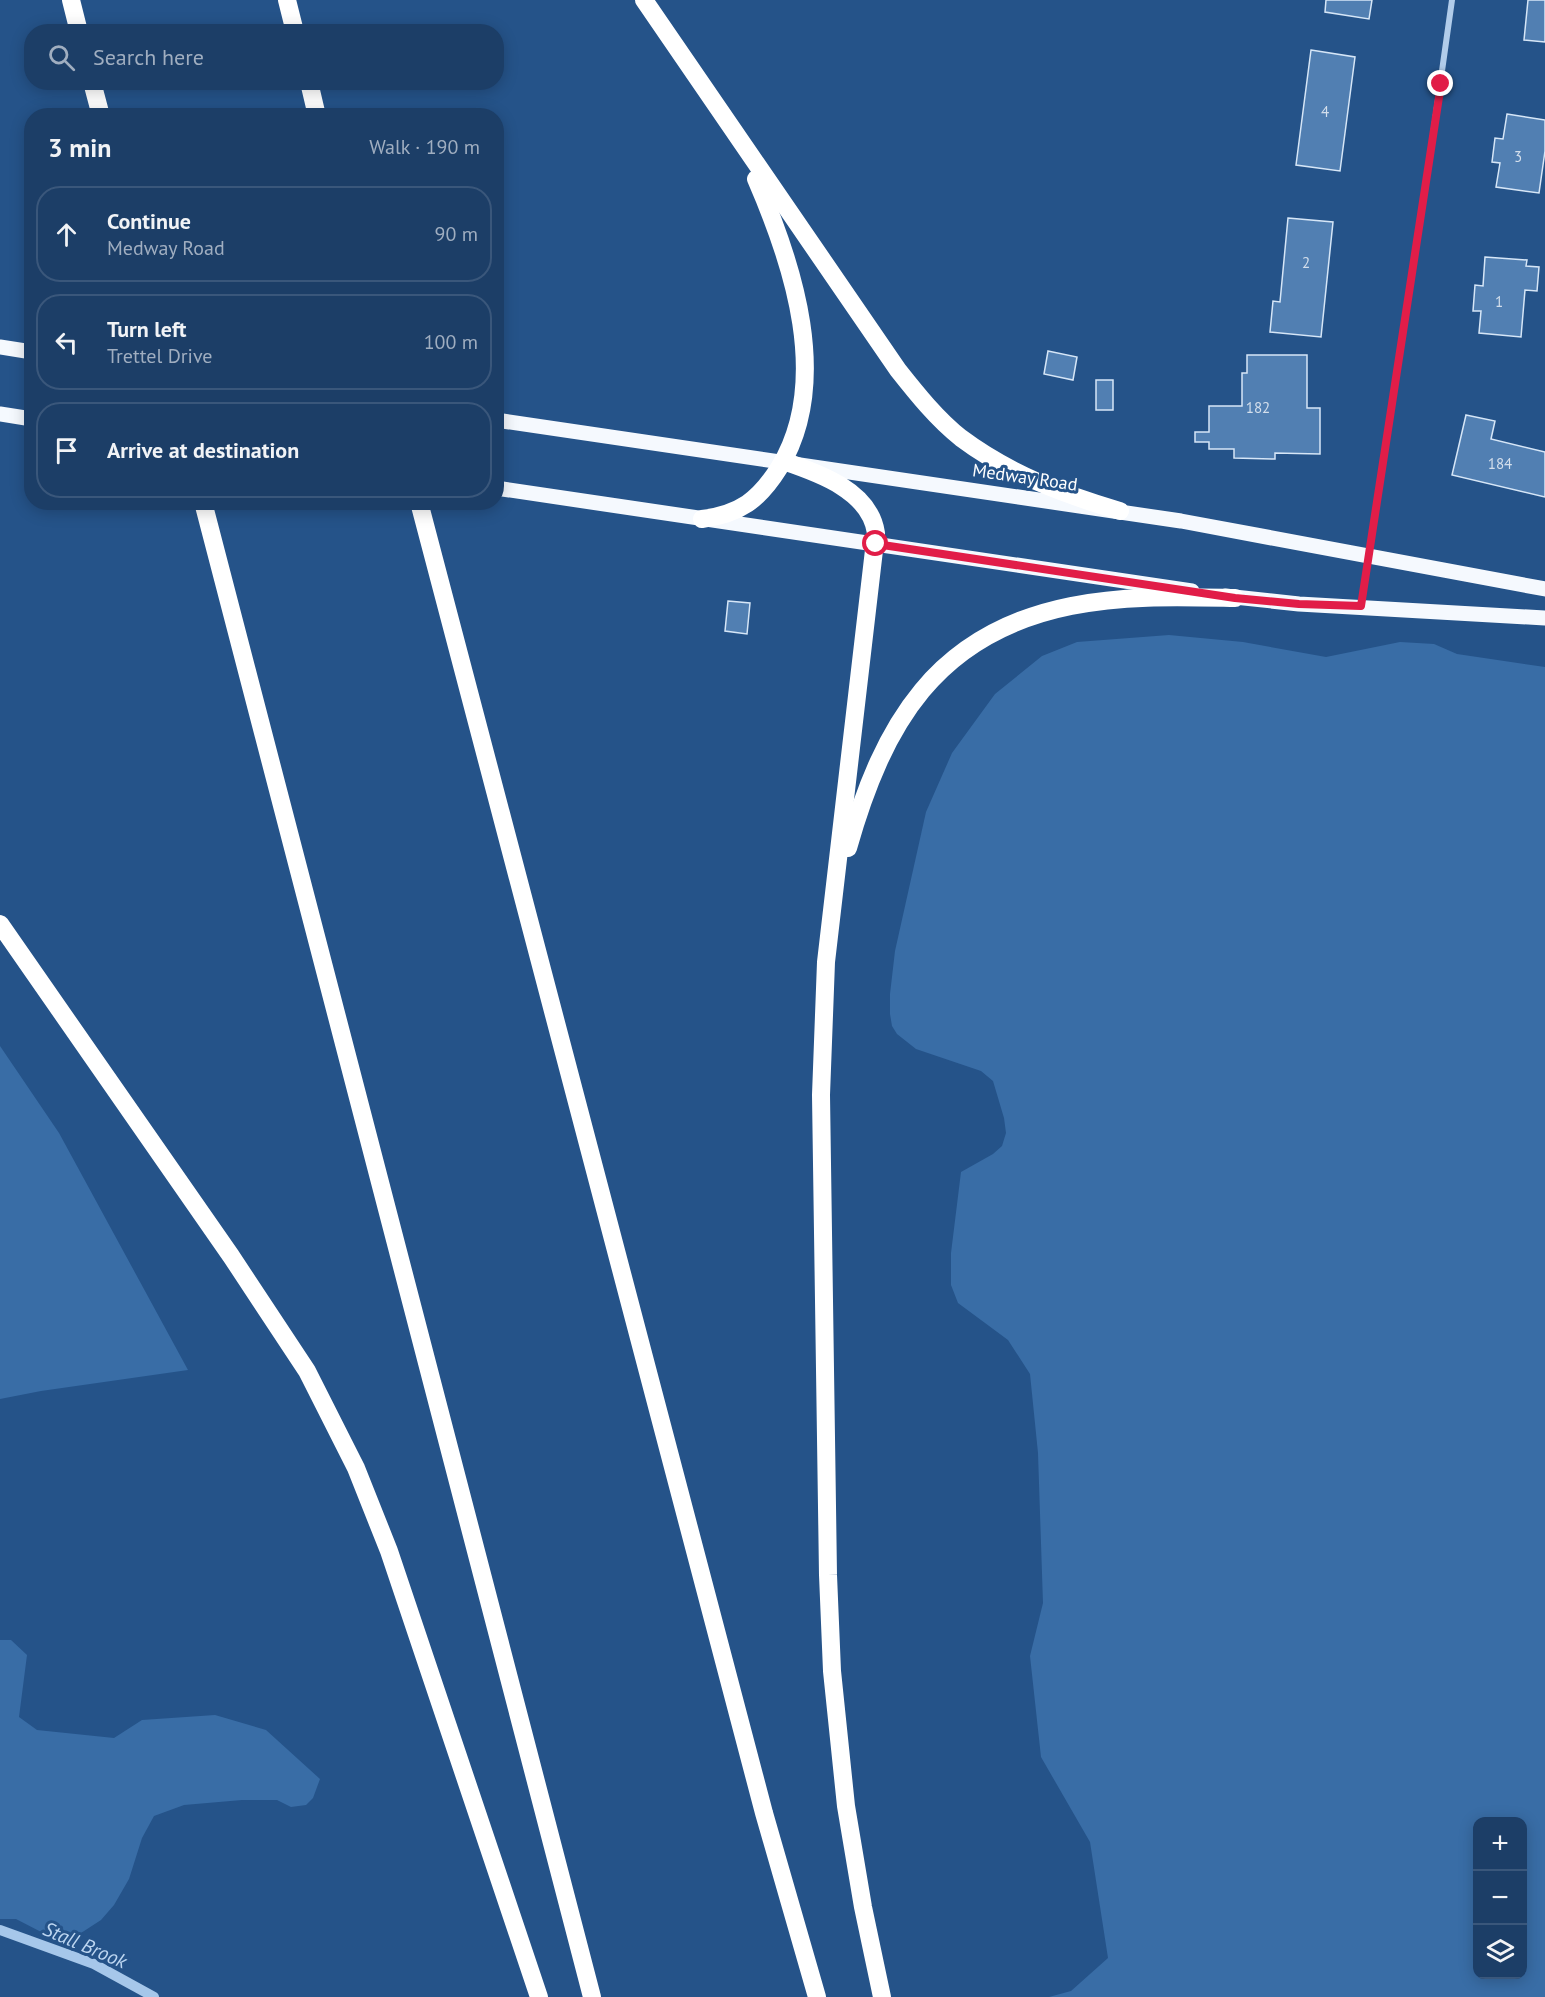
<!DOCTYPE html>
<meta charset="utf-8">
<style>
body{margin:0;font-family:"PT Sans",sans-serif;background:#25456d;color:#f1f3f6}
.controls{position:absolute;right:18px;bottom:18px;display:grid;overflow:hidden;border-radius:12px;box-shadow:0 3px 15px #0003}
.controls button{width:54px;height:54px;display:grid;place-items:center;padding:0;border:0;border-bottom:2px solid #3a577b;background:#1c3e67;color:#f1f3f6;font:30px sans-serif}
.stop{position:absolute;width:18px;height:18px;margin:-14px;border:4px solid #e11d48;border-radius:50%;background:#fff}
.stop.end{background:#e11d48;border-color:#fff;box-shadow:0 2px 6px #0008}
.list{margin:0;padding:0;list-style:none}
h2{display:flex;justify-content:space-between;align-items:center;height:78px;margin:0;padding:0 24px;font-size:26px}
h2 small{font-size:20px;font-weight:400;color:#a0aec0}
.list li{display:grid;grid-template-columns:39px 1fr auto;gap:18px;align-items:center;box-sizing:border-box;height:96px;margin:0 12px 12px;padding:0 12px;border:2px solid #3a577b;border-radius:24px}
.list b{display:block;font-size:22px;white-space:nowrap}
.list p{margin:0;font-size:20px;white-space:nowrap;color:#a0aec0}
.list em{font-size:20px;font-style:normal;color:#a0aec0}
.icon{flex:none;width:33px;height:33px;fill:none;stroke:currentColor;stroke-width:2;stroke-linecap:round;stroke-linejoin:round}
.map{position:relative;flex:none;width:1545px;height:1997px;overflow:hidden}
.search{position:absolute;background:#1c3e67;box-shadow:0 3px 15px #0003;left:24px;top:24px;width:480px;height:66px;display:flex;align-items:center;gap:15px;box-sizing:border-box;padding:0 21px;border-radius:24px;color:#a0aec0;font-size:22px}
.panel{position:absolute;background:#1c3e67;box-shadow:0 3px 15px #0003;left:24px;top:108px;width:480px;height:402px;border-radius:24px}
.map>svg:first-child{display:block}
.green{fill:#396da6;fill-rule:evenodd}
.lines{fill:none;stroke-linecap:round;stroke-linejoin:round}
.stream{stroke:#a6c7ea;stroke-width:10}
.building{fill:#517fb2;stroke:#d6e6f7;stroke-width:1.5}
.street{stroke:#b1ccea;stroke-width:6}
.primary{stroke:#f5f9fe;stroke-width:15}
.highway{stroke:#fff;stroke-width:18}
.route{stroke:#e11d48;stroke-width:8}
.labels{text-anchor:middle;dominant-baseline:central;stroke-width:6;stroke-linejoin:round;paint-order:stroke}
.number-label{font-size:15px;fill:#d4dfec}
.street-label{font-size:18px;fill:#fff;stroke:#255389}
.water-label{font-size:20px;font-style:italic;fill:#bdd6f1;stroke:#255389}
</style>
<div class="map">
<svg width="1545" height="1997" viewBox="0 0 1545 1997">
<rect width="100%" height="100%" fill="#255389"/>
<g class="green">
<path d="M1169,635L1243,642L1326,657L1400,642L1434,644L1457,654L1545,667V1997H1049L1071,1991L1108,1958L1090,1842L1041,1757L1030,1656L1043,1603L1038,1453L1030,1374L1008,1340L958,1303L951,1285V1253L961,1172L993,1154L1002,1146L1006,1133L1004,1118L993,1081L981,1071L916,1049L897,1034L892,1026L890,1014V994L895,951L926,812L952,753L995,694L1042,656L1077,642ZM1478,1822H1522V1974H1478Z"/>
<polygon points="0,1046 59,1133 188,1370 41,1391 0,1399"/>
<polygon points="0,1640 11,1640 27,1655 19,1717 37,1730 114,1738 142,1720 215,1715 266,1730 320,1779 313,1798 306,1805 291,1807 277,1800 242,1800 184,1805 154,1816 142,1838 129,1879 114,1905 101,1920 81,1933 47,1935 16,1919 0,1919"/>
</g>
<g class="lines">
<polyline class="stream" points="0,1930 94,1964 154,1997"/>
</g>
<g class="building">
<polygon points="1326,0 1372,0 1369,19 1325,12"/>
<polygon points="1528,0 1545,0 1545,42 1524,40"/>
<polygon points="1311,50 1355,57 1340,171 1296,165"/>
<polygon points="1507,114 1545,120 1545,151 1539,193 1496,187 1500,163 1492,162 1495,138 1503,139"/>
<polygon points="1288,218 1333,222 1321,337 1270,332 1273,301 1280,302"/>
<polygon points="1485,257 1527,260 1526,266 1539,267 1537,291 1525,290 1521,337 1479,333 1481,311 1473,311 1475,285 1483,286"/>
<polygon points="1048,351 1077,357 1073,380 1044,374"/>
<polygon points="1247,355 1307,355 1307,408 1320,408 1320,454 1275,453 1275,459 1234,458 1234,449 1209,449 1209,442 1195,442 1195,432 1209,432 1209,406 1242,406 1242,373 1247,373"/>
<rect x="1096" y="380" width="17" height="30"/>
<polygon points="1466,415 1495,421 1491,439 1545,452 1545,497 1452,475"/>
<polygon points="728,601 750,603 747,634 725,631"/>
</g>
<g class="lines">
<polyline class="street" points="1361,606 1429,163 1452,0"/>
<g class="primary">
<polyline points="0,347 32,352"/>
<polyline points="0,414 32,419"/>
<polyline points="496,420 1181,521 1545,589"/>
<polyline points="496,488 1192,591"/>
<polyline points="1225,596 1299,604 1545,618"/>
</g>
<g class="highway">
<polyline points="71,0 79,32"/>
<polyline points="287,0 295,32"/>
<path d="M644,0L898,370C917,394 937,419 961,438C1009,474 1063,494 1120,511"/>
<polyline points="92,82 101,116"/>
<polyline points="309,82 317,116"/>
<path d="M783,461C819,473 870,491 876,533L826,962L821,1095L828,1575L832,1671L846,1806L863,1907L882,1997"/>
<polyline points="203,502 592,1997"/>
<polyline points="419,502 764,1813 817,1997"/>
<path d="M702,519C740,514 759,500 779,468C832,382 793,264 756,179"/>
<path d="M848,848C883,724 936,633 1071,606C1125,595 1181,597 1235,598"/>
<polyline points="0,924 231,1256 307,1371 356,1468 389,1551 539,1997"/>
</g>
</g>
<g class="lines">
<polyline class="route" points="876,544 1235,598 1299,604 1361,606 1441,84"/>
</g>
<g class="labels">
<g class="number-label">
<text x="1325" y="111">4</text>
<text x="1518" y="156">3</text>
<text x="1306" y="262">2</text>
<text x="1499" y="301">1</text>
<text x="1258" y="407">182</text>
<text x="1500" y="463">184</text>
</g>
<g class="street-label">
<text transform="translate(1025 477) rotate(8)">Medway Road</text>
</g>
<g class="water-label">
<text transform="translate(85 1945) rotate(23)">Stall Brook</text>
</g>
</g>
</svg>
<div class="controls">
<button>+</button>
<button>−</button>
<button><svg class="icon" aria-label="layers" viewBox="0 0 24 24"><path d="M12 4l9 5-9 5-9-5zM3 14l9 5 9-5"/></svg></button>
</div>
<div class="stop" style="left:876px;top:544px"></div>
<div class="stop end" style="left:1441px;top:84px"></div>
<div class="search"><svg class="icon" aria-label="search" viewBox="0 0 24 24"><circle cx="10" cy="10" r="6"/><path d="M15 15l6 6"/></svg>Search here</div>
<section class="panel">
<h2>3 min<small>Walk · 190 m</small></h2>
<ul class="list">
<li><svg class="icon" aria-label="ahead" viewBox="0 0 24 24"><path d="M12 20V5M6 11l6-6 6 6"/></svg><div><b>Continue</b><p>Medway Road</p></div><em>90 m</em></li>
<li><svg class="icon" aria-label="left" viewBox="0 0 24 24"><path d="M17 20v-9H6M10 6l-5 5 5 5"/></svg><div><b>Turn left</b><p>Trettel Drive</p></div><em>100 m</em></li>
<li><svg class="icon" aria-label="arrive" viewBox="0 0 24 24"><path d="M6 21V4h12l-3 4 3 4H6"/></svg><div><b>Arrive at destination</b></div></li>
</ul>
</section>
</div>
